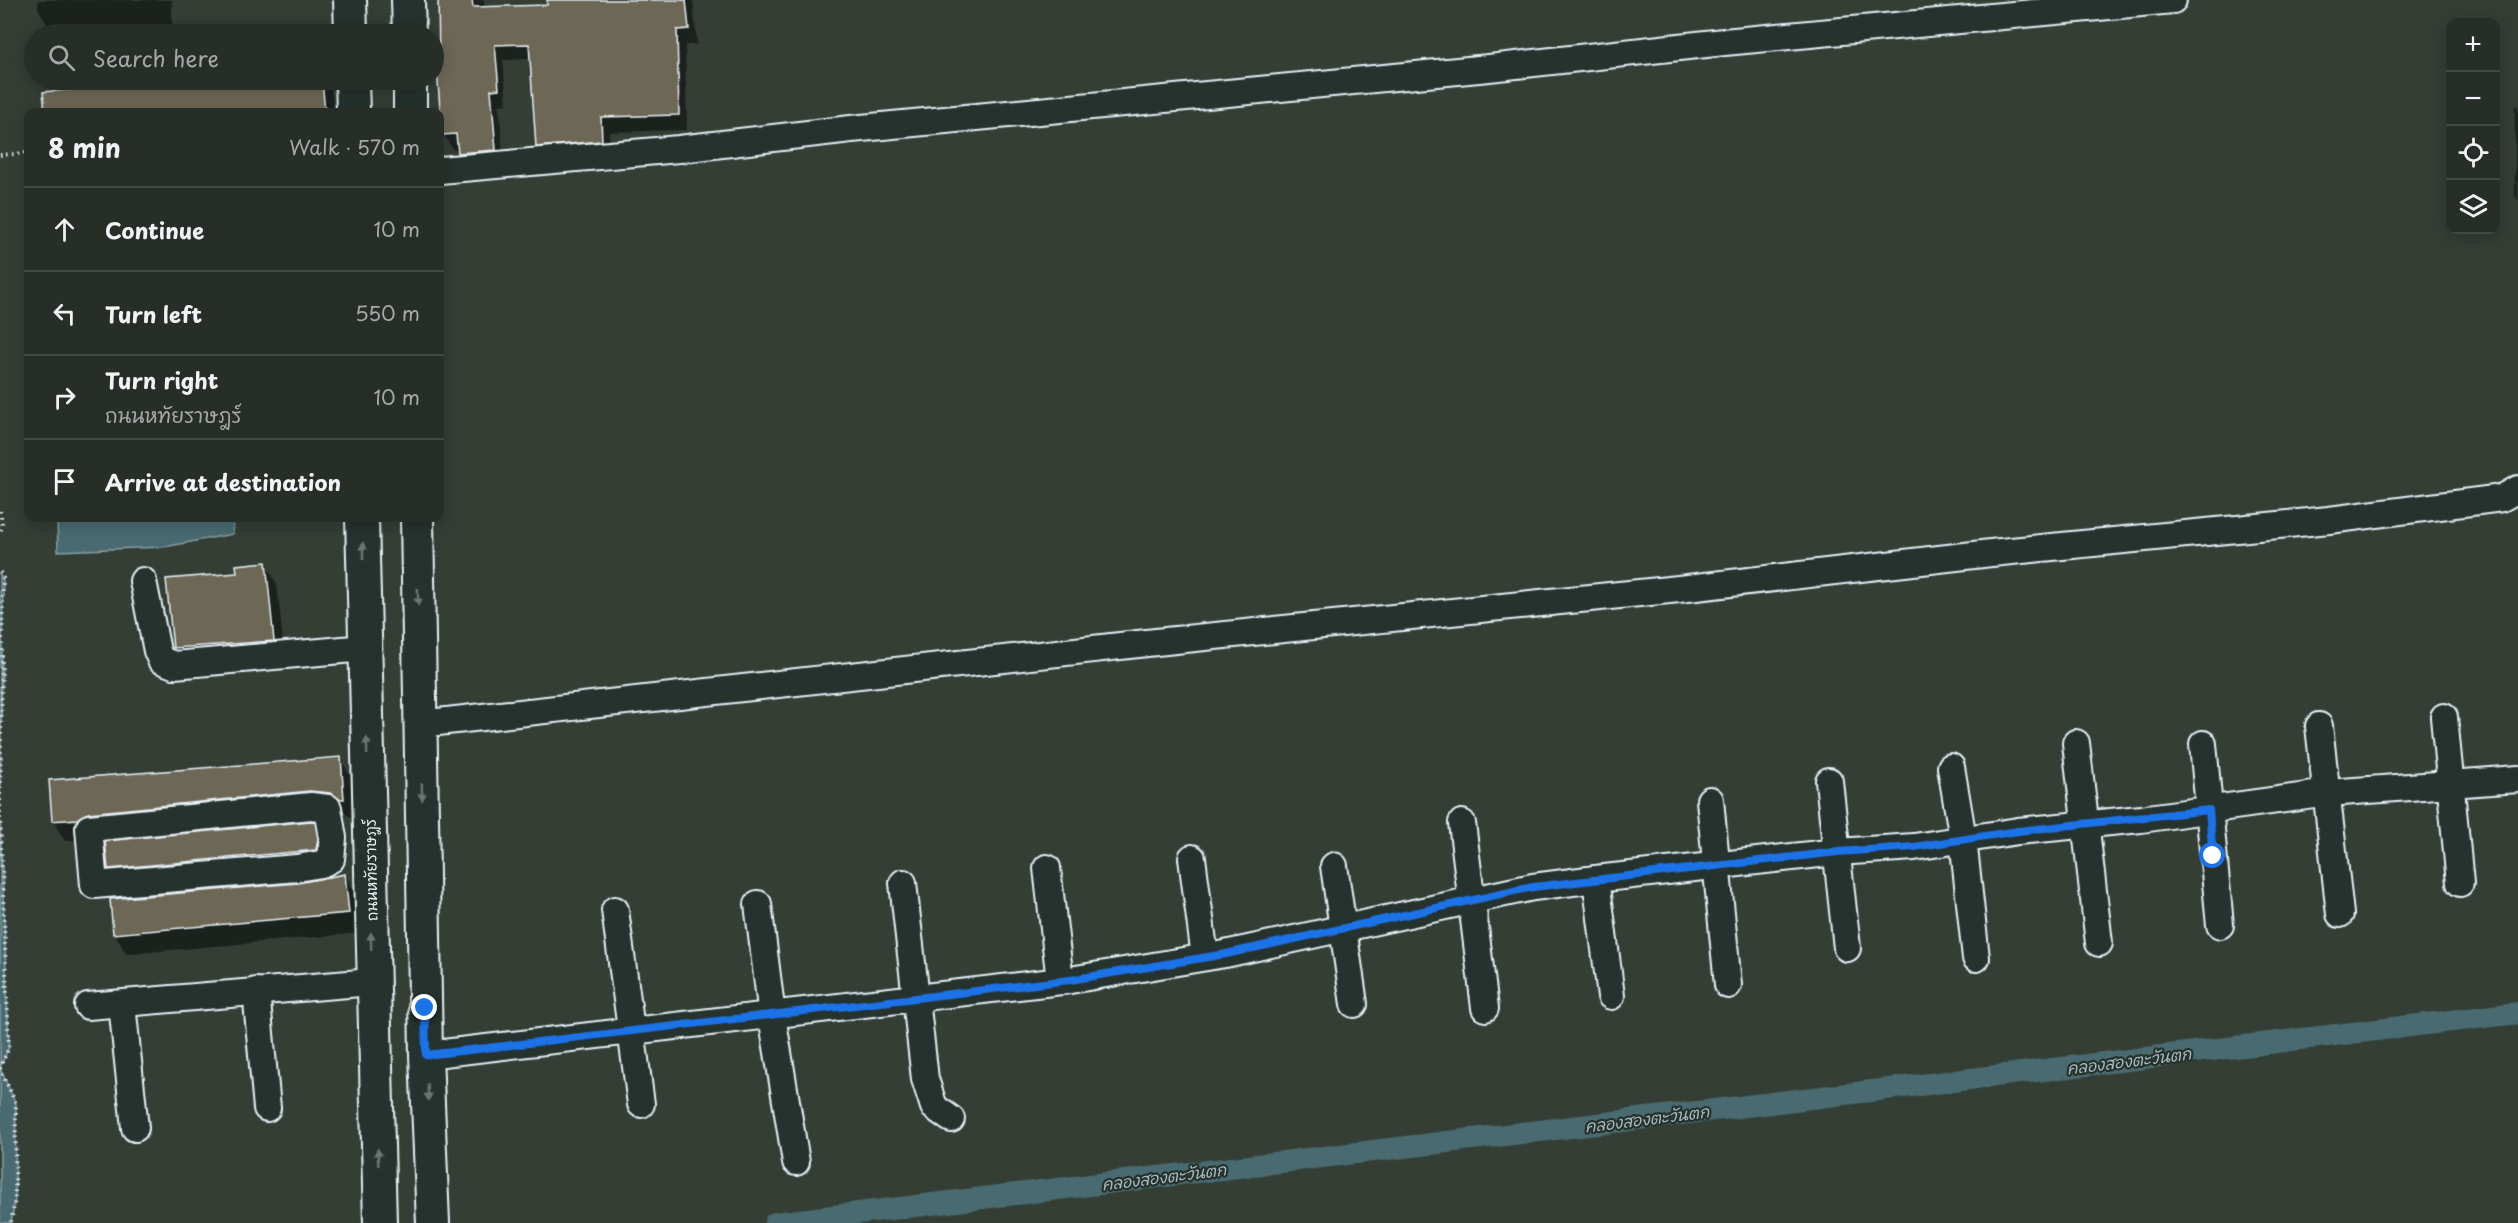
<!DOCTYPE html>
<meta charset="utf-8">
<style>
body{margin:0;font-family:"Playpen Sans","Playpen Sans Thai",sans-serif;background:#333a34;color:#f1f3f6}
.controls{position:absolute;right:18px;top:18px;display:grid;overflow:hidden;border-radius:12px;box-shadow:0 3px 15px #0003}
.controls button{width:54px;height:54px;display:grid;place-items:center;padding:0;border:0;border-bottom:2px solid #434a45;background:#272e28;color:#f1f3f6;font:30px sans-serif}
.stop{position:absolute;width:18px;height:18px;margin:-14px;border:4px solid #1a73e8;border-radius:50%;background:#fff}
.stop.end{background:#1a73e8;border-color:#fff;box-shadow:0 2px 6px #0008}
.list{margin:0;padding:0;list-style:none}
h2{display:flex;justify-content:space-between;align-items:center;height:78px;margin:0;padding:0 24px;font-size:26px}
h2 small{font-size:20px;font-weight:400;color:#a4a8a8}
.list li{display:grid;grid-template-columns:39px 1fr auto;gap:18px;align-items:center;box-sizing:border-box;height:84px;padding:0 24px;border-top:2px solid #434a45}
.list b{display:block;font-size:22px;white-space:nowrap}
.list p{margin:0;font-size:20px;white-space:nowrap;color:#a4a8a8}
.list em{font-size:20px;font-style:normal;color:#a4a8a8}
.icon{flex:none;width:33px;height:33px;fill:none;stroke:currentColor;stroke-width:2;stroke-linecap:round;stroke-linejoin:round}
.map{position:relative;flex:none;width:2518px;height:1223px;overflow:hidden}
.search{position:absolute;background:#272e28;box-shadow:0 3px 15px #0003;left:24px;top:24px;width:420px;height:66px;display:flex;align-items:center;gap:15px;box-sizing:border-box;padding:0 21px;border-radius:33px;color:#a4a8a8;font-size:22px}
.panel{position:absolute;background:#272e28;box-shadow:0 3px 15px #0003;left:24px;top:108px;width:420px;height:414px;border-radius:12px}
.map>svg:first-child{display:block}
.water{fill:#4a6b71;stroke:#89a1a7;stroke-width:1.5}
.shadow{fill:#0007;fill-rule:evenodd}
.lines{fill:none;stroke-linecap:round;stroke-linejoin:round}
.canal{stroke:#4a6b71;stroke-width:22}
.building{fill:#6d6856;stroke:#e8f1f8;stroke-width:1.5}
.minor-casing{stroke:#e8f1f8;stroke-width:30}
.major-casing{stroke:#e8f1f8;stroke-width:36}
.path{stroke:#e8f1f8;stroke-width:4;stroke-dasharray:1.5 4.5;stroke-linecap:butt}
.minor{stroke:#26332d;stroke-width:26}
.major{stroke:#26332d;stroke-width:32}
.oneway{fill:#6a7674}
.route{stroke:#1a73e8;stroke-width:8}
.labels{text-anchor:middle;dominant-baseline:central;stroke-width:4.5;stroke-linejoin:round;paint-order:stroke}
.street-label{font-size:15px;fill:#e8f1f8;stroke:#26332d}
.water-label{font-size:16px;font-style:italic;fill:#a9bbc2;stroke:#26332d}
</style>
<div class="map">
<svg width="2518" height="1223" viewBox="0 0 2518 1223">
<rect width="100%" height="100%" fill="#343e35"/>
<filter id="ink" filterUnits="userSpaceOnUse"><feTurbulence type="fractalNoise" baseFrequency=".0167" numOctaves="2"/><feDisplacementMap in="SourceGraphic" scale="12" xChannelSelector="R" yChannelSelector="G"/><feConvolveMatrix kernelMatrix="1 2 1 2 8 2 1 2 1" color-interpolation-filters="sRGB"/></filter>
<g filter="url(#ink)">
<g class="water">
<polygon points="57,518 233,518 233,534 164,547 58,551"/>
<polygon points="0,575 3,578 0,817 9,1047 0,1068 16,1104 15,1199 11,1223 0,1223"/>
</g>
<g class="shadow">
<polygon points="38,0 172,0 172,26 49,28 38,8"/>
<polygon points="442,0 484,0 484,8 549,7 548,0 693,0 697,44 685,45 687,130 609,132 610,156 546,162 538,146 532,59 503,60 507,104 499,105 504,165 468,168 459,150 453,150 444,135 441,57"/>
<polygon points="190,80 327,80 331,87 334,112 46,112 44,93"/>
<polygon points="2515,106 2518,106 2518,201 2515,195"/>
<polygon points="265,564 277,584 285,661 186,668 174,648 168,581 238,574"/>
<path d="M341,759L352,779L355,819L343,813L322,811L65,841L53,821L50,781ZM85,817V820L61,822V819Z"/>
<polygon points="314,823 326,843 328,869 121,889 109,868"/>
<polygon points="345,875 356,895 360,933 126,954 115,934 112,900 299,884"/>
</g>
<g class="lines">
<polyline class="canal" points="775,1223 2518,1013"/>
</g>
<g class="building">
<polygon points="438,0 472,0 473,7 547,5 547,0 686,0 689,29 677,30 679,115 601,117 602,141 536,147 529,44 495,45 499,89 491,90 496,150 458,153 456,134 442,135 436,56 439,56"/>
<polygon points="174,80 322,80 325,112 45,112 43,92"/>
<polygon points="266,562 274,641 173,648 166,579 237,573 236,565"/>
<polygon points="341,757 344,799 339,799 330,793 310,791 88,813 77,819 52,821 49,780"/>
<polygon points="311,821 315,822 318,839 316,850 108,869 105,841"/>
<polygon points="345,874 349,913 113,934 110,899 298,883"/>
</g>
<g class="lines">
<defs>
<g id="minor">
<polyline points="440,170 679,149 851,129 1489,68 1724,42 2173,0"/>
<polyline points="143,581 157,651 161,660 174,665 365,648"/>
<polyline points="2444,717 2460,883"/>
<polyline points="420,724 1156,642 1679,589 1991,553 2329,520 2502,498 2518,489"/>
<polyline points="2319,726 2340,914"/>
<polyline points="2076,743 2099,943"/>
<polyline points="2203,744 2220,925"/>
<polyline points="1951,767 1963,839 1976,958"/>
<polyline points="1829,781 1847,948"/>
<polyline points="1710,800 1728,985"/>
<polygon points="311,806 328,808 333,838 331,859 321,864 297,868 94,885 89,828"/>
<polyline points="1462,823 1485,1008"/>
<polyline points="1192,858 1205,957"/>
<polyline points="1334,866 1354,1004"/>
<polyline points="1047,868 1060,981"/>
<polyline points="1596,879 1611,996"/>
<polyline points="903,883 925,1079 934,1107 951,1119"/>
<polyline points="758,904 772,1016 796,1162"/>
<polyline points="615,910 641,1104"/>
<polyline points="256,991 267,1108"/>
<polyline points="122,1004 135,1128"/>
<polyline points="88,1006 372,982"/>
<polyline points="426,1055 1070,980 1225,954 1533,887 1596,879 1837,852 1914,847 2018,831 2141,819 2328,793 2518,779"/>
</g>
<g id="major">
<polyline points="350,0 351,34"/>
<polyline points="408,0 409,34"/>
<polyline points="352,80 353,112"/>
<polyline points="410,80 410,112"/>
<polyline points="362,518 380,1223"/>
<polyline points="417,518 426,1055 433,1223"/>
</g>
</defs>
<use href="#minor" class="minor-casing"/>
<use href="#major" class="major-casing"/>
<g class="path">
<polyline points="0,155 28,153"/>
<polyline points="0,511 2,525 0,533"/>
<polyline points="0,572 3,578 0,817 9,1047 0,1068"/>
<polyline points="0,1068 16,1104 15,1199 11,1223"/>
</g>
<use href="#minor" class="minor"/>
<use href="#major" class="major"/>
</g>
<defs><path id="oneway-solid" d="M-6-.8H1V-3.2L6.5 0L1 3.2V.8H-6Z" transform="scale(1.5)"/></defs>
<g class="oneway">
<use href="#oneway-solid" transform="translate(363 551) rotate(-91)"/>
<use href="#oneway-solid" transform="translate(418 597) rotate(89)"/>
<use href="#oneway-solid" transform="translate(367 746) rotate(-91)"/>
<use href="#oneway-solid" transform="translate(422 792) rotate(89)"/>
<use href="#oneway-solid" transform="translate(371 941) rotate(-91)"/>
<use href="#oneway-solid" transform="translate(428 1092) rotate(87)"/>
<use href="#oneway-solid" transform="translate(378 1157) rotate(-92)"/>
</g>
</g>
<g class="lines" filter="url(#ink)">
<polyline class="route" points="425,1008 426,1055 1070,980 1226,954 1533,887 1837,852 1914,847 2018,831 2209,810 2213,856"/>
</g>
<g class="labels">
<g class="street-label">
<text transform="translate(370 870) rotate(-91)">ถนนหทัยราษฎร์</text>
</g>
<g class="water-label">
<text transform="translate(2129 1060) rotate(-7)">คลองสองตะวันตก</text>
<text transform="translate(1647 1118) rotate(-7)">คลองสองตะวันตก</text>
<text transform="translate(1164 1176) rotate(-7)">คลองสองตะวันตก</text>
</g>
</g>
</svg>
<div class="controls">
<button>+</button>
<button>−</button>
<button><svg class="icon" aria-label="locate" viewBox="0 0 24 24"><circle cx="12" cy="12" r="6"/><path d="M12 2v4M12 18v4M2 12h4M18 12h4"/></svg></button>
<button><svg class="icon" aria-label="layers" viewBox="0 0 24 24"><path d="M12 4l9 5-9 5-9-5zM3 14l9 5 9-5"/></svg></button>
</div>
<div class="stop" style="left:2213px;top:856px"></div>
<div class="stop end" style="left:425px;top:1008px"></div>
<div class="search"><svg class="icon" aria-label="search" viewBox="0 0 24 24"><circle cx="10" cy="10" r="6"/><path d="M15 15l6 6"/></svg>Search here</div>
<section class="panel">
<h2>8 min<small>Walk · 570 m</small></h2>
<ul class="list">
<li><svg class="icon" aria-label="ahead" viewBox="0 0 24 24"><path d="M12 20V5M6 11l6-6 6 6"/></svg><div><b>Continue</b></div><em>10 m</em></li>
<li><svg class="icon" aria-label="left" viewBox="0 0 24 24"><path d="M17 20v-9H6M10 6l-5 5 5 5"/></svg><div><b>Turn left</b></div><em>550 m</em></li>
<li><svg class="icon" aria-label="right" viewBox="0 0 24 24"><path d="M7 20v-9h11M14 6l5 5-5 5"/></svg><div><b>Turn right</b><p>ถนนหทัยราษฎร์</p></div><em>10 m</em></li>
<li><svg class="icon" aria-label="arrive" viewBox="0 0 24 24"><path d="M6 21V4h12l-3 4 3 4H6"/></svg><div><b>Arrive at destination</b></div></li>
</ul>
</section>
</div>
